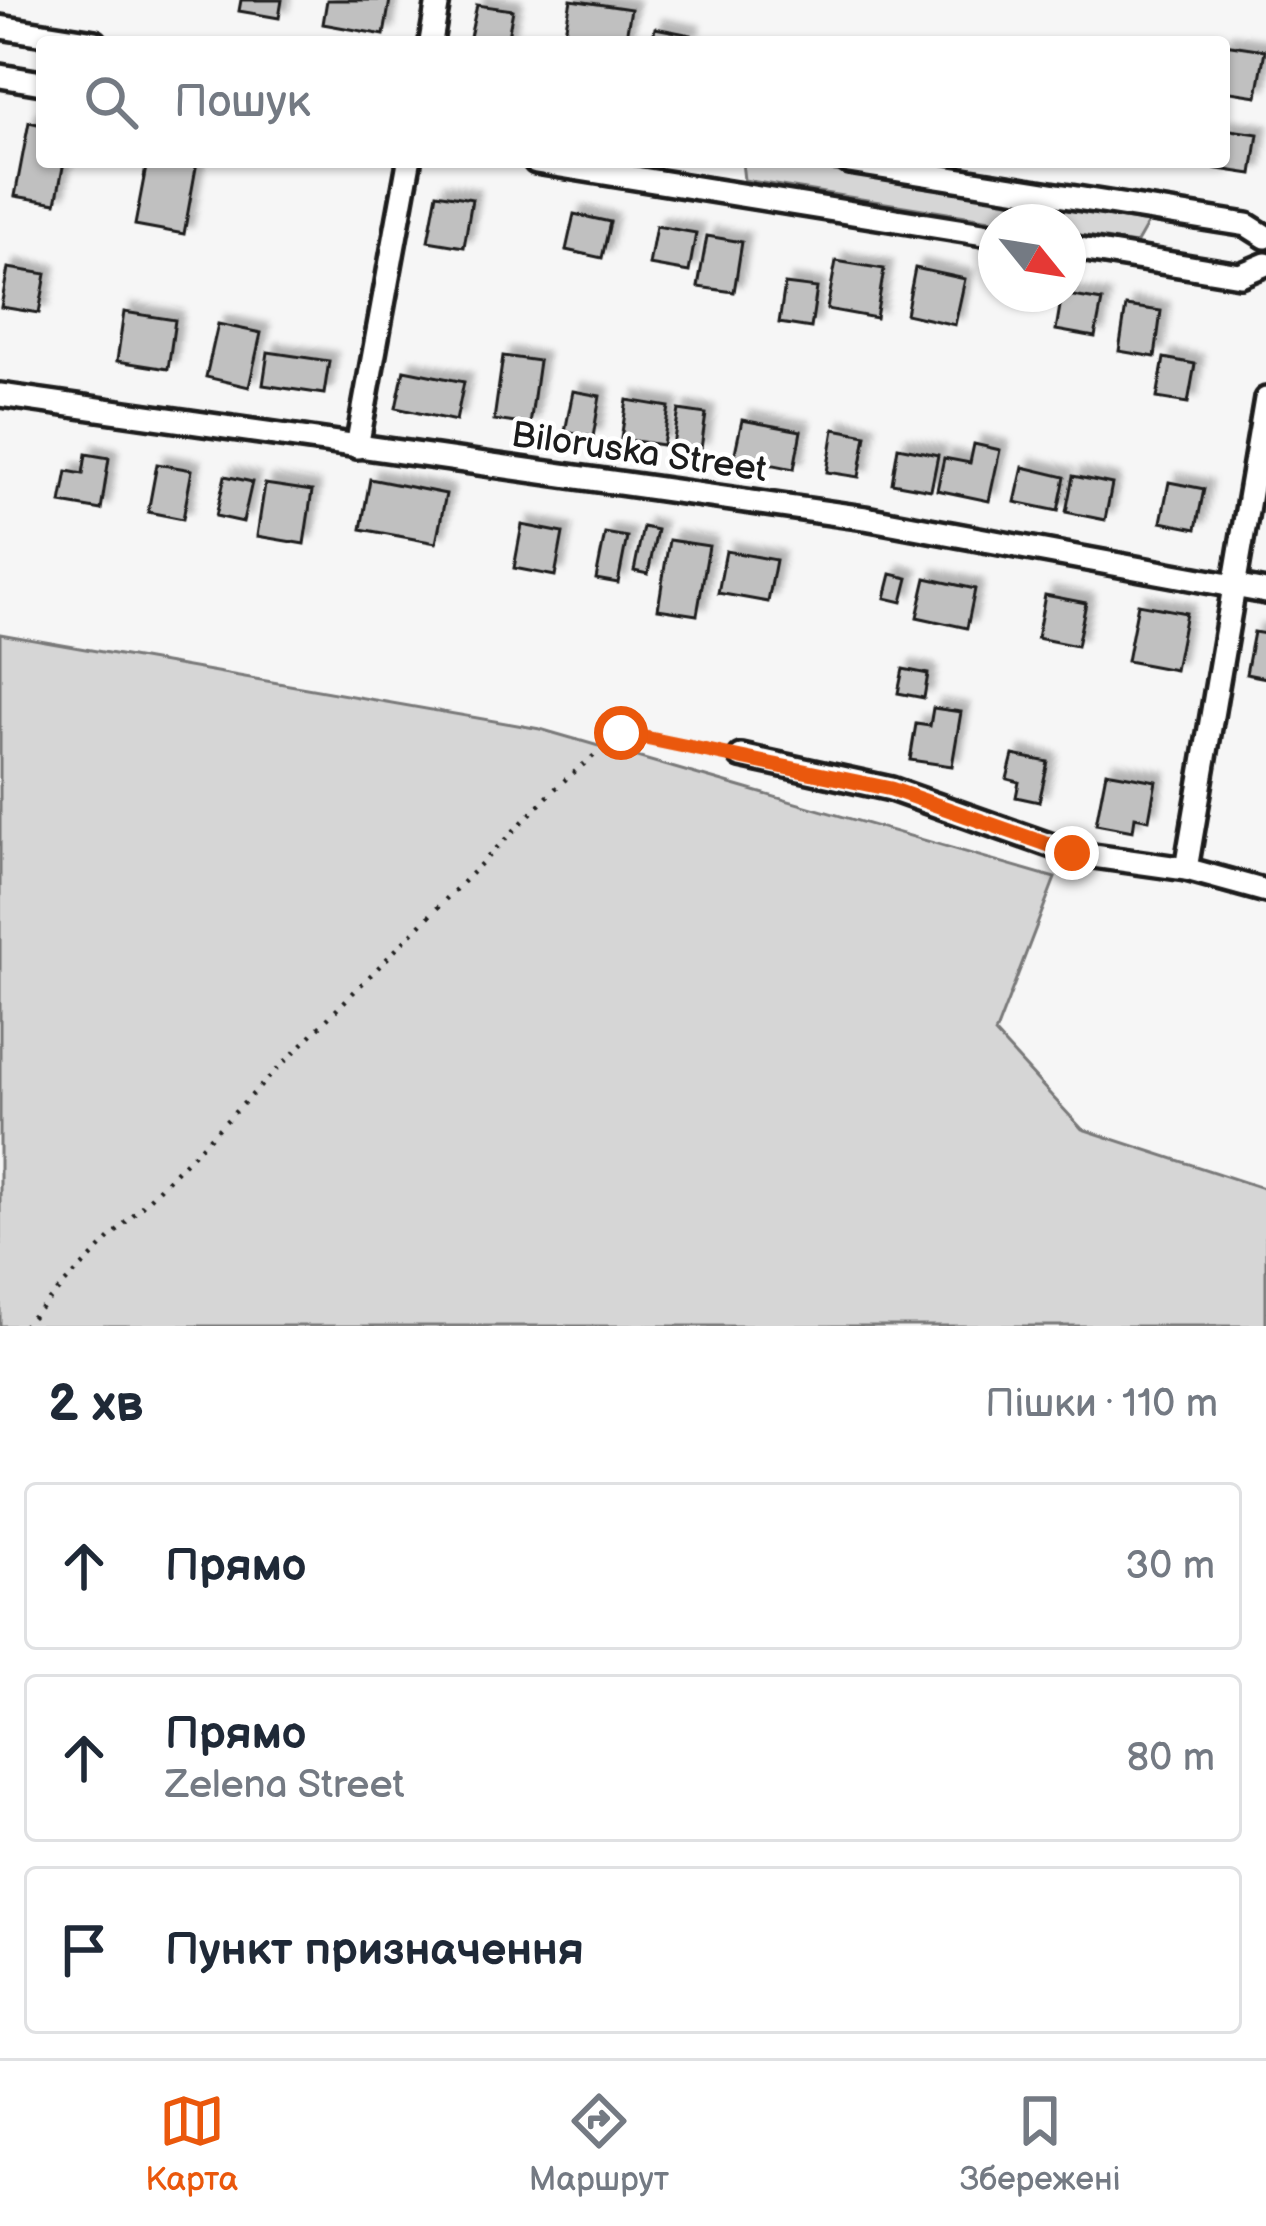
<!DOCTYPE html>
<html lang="uk">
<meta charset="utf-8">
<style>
body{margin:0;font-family:"Balsamiq Sans",sans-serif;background:#f6f6f7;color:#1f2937}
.compass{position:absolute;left:978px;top:204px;width:108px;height:108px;border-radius:50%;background:#fff;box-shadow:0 3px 9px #0004;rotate:120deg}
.stop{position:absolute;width:36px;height:36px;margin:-27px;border:9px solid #ea580c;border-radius:50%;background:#fff}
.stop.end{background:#ea580c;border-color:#fff;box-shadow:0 3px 12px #0008}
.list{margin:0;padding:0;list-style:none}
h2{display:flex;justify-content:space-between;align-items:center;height:156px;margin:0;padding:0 48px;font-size:51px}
h2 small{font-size:39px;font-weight:400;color:#747a83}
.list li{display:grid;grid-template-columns:78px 1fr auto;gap:36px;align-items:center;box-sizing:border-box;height:168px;margin:0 24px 24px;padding:0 24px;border:3px solid #e0e1e3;border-radius:12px}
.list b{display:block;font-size:45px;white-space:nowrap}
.list p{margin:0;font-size:39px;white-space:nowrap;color:#747a83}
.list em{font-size:39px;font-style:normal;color:#747a83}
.icon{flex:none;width:66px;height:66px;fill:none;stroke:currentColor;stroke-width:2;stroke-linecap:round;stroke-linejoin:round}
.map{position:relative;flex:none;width:1266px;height:1326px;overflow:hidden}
.search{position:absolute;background:#fff;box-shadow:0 3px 9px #0004;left:36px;right:36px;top:36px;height:132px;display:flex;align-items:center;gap:30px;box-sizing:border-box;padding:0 42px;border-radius:12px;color:#747a83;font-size:45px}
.sheet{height:732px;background:#fff}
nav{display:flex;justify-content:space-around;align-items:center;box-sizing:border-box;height:168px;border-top:3px solid #e0e1e3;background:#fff;font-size:33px;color:#747a83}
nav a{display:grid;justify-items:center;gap:6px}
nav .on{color:#ea580c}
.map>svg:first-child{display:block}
.green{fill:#d6d6d6;stroke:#797979;stroke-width:3}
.building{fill:#c0c0c0;stroke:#1c1c1c;stroke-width:3;filter:url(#shadow)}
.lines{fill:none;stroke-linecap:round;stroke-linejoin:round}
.street-casing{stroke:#1c1c1c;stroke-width:30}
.path{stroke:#1c1c1c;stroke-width:4.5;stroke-dasharray:3 9;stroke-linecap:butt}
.street{stroke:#fff;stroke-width:21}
.route{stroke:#ea580c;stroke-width:15}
.labels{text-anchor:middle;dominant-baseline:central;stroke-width:9;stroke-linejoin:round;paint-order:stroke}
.street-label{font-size:36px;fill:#1c1c1c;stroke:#fff}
</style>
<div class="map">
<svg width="1266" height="1326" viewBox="0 0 1266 1326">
<defs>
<filter id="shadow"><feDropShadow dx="8" dy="-8" stdDeviation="3" flood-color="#0004"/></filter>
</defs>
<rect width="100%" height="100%" fill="#f6f6f6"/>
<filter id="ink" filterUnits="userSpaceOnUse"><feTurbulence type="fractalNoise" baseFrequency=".00833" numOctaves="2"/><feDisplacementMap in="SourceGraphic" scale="24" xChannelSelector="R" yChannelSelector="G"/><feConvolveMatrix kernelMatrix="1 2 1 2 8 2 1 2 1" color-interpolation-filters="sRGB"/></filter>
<g filter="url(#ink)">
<g class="green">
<polygon points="742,162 780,162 1148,223 1136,244 1068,233 1068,222 1003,222 744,180"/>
<polygon points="0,634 540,729 1055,878 995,1034 1082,1129 1266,1189 1266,1326 0,1326"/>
</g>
<g class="building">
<polygon points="241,0 282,0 279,18 239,11"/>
<polygon points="327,0 390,0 384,35 323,24"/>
<polygon points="571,0 631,9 625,42 563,42"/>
<polygon points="477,5 513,10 507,42 469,42"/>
<polygon points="655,28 691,35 689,42 652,42"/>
<polygon points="1224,44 1265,50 1257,96 1224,91"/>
<polygon points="29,122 42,125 42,162 64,162 56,203 15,196"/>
<polygon points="1224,129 1258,134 1252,174 1179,163 1224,162"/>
<polygon points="147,162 197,162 184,234 135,225"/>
<polygon points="437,193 472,199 464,247 428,241"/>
<polygon points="574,214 610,222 602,258 566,250"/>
<polygon points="656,226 696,233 689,272 649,265"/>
<polygon points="707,236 742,242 734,292 698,287"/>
<polygon points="836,261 884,269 876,318 827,309"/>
<polygon points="8,268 46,274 39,313 1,307"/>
<polygon points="915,268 965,279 955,325 906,314"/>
<polygon points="785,284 817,288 811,328 779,323"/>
<polygon points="1062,294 1102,301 1095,337 1056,330"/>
<polygon points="1126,306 1161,311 1155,357 1119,351"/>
<polygon points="124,312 175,320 168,369 117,361"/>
<polygon points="218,324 261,333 249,387 206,377"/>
<polygon points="268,352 329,361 324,394 263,385"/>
<polygon points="503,356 539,361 530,425 494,420"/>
<polygon points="1164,358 1195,364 1188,403 1157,398"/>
<polygon points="404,370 464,382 456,421 396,408"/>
<polygon points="573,391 600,396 593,437 565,432"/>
<polygon points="627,400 669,407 663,445 621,439"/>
<polygon points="679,410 706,414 701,449 673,445"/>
<polygon points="742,420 801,431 794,469 734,457"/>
<polygon points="834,429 866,435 859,477 827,472"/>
<polygon points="974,444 1000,450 989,501 937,490 944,458 970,463"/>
<polygon points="898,447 938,455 931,490 892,483"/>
<polygon points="86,454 109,458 101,510 61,503 67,471 83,474"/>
<polygon points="157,464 192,470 183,519 148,512"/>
<polygon points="1023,467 1065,477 1058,511 1015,502"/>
<polygon points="225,476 252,482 243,522 216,516"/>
<polygon points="1073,476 1112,484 1105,520 1066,512"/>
<polygon points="370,479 446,494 436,543 361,529"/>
<polygon points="1169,482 1204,489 1196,529 1161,522"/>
<polygon points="265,484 312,491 304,544 257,536"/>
<polygon points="522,525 563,533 555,576 514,568"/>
<polygon points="643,527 657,530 648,574 634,571"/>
<polygon points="605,533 627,537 618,583 596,579"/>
<polygon points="669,540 709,546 697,615 658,609"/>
<polygon points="726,551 776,560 768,602 718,593"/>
<polygon points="891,574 908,578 902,602 885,598"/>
<polygon points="926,578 975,589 967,628 917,617"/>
<polygon points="1045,595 1086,603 1077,646 1037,638"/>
<polygon points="1138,604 1186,613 1175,670 1127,661"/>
<polygon points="1254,632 1266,634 1266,678 1246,674"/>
<polygon points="903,669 928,674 924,698 898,693"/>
<polygon points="933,708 961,712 952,766 910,760 916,724 930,726"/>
<polygon points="1013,755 1048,762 1039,802 1016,797 1019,782 1007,779"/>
<polygon points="1106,772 1156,781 1149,820 1135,817 1133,831 1096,824"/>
</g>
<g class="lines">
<defs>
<g id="street">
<polyline points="0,27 95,42"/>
<polyline points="431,42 438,0"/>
<polyline points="0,76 42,83"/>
<polyline points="536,162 996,236"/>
<polyline points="849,162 1247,225 1266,237"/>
<polyline points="1068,247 1240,275 1266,264"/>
<polyline points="0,395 865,518 1266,592"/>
<polyline points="357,447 409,162"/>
<polyline points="741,756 891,789 1072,853 1186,869 1266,891"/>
<polyline points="1186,869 1266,399"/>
</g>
</defs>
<use href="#street" class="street-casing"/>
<polyline class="path" points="23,1326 559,785 621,733 718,752"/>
<use href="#street" class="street"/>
</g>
</g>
<g class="lines" filter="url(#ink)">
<polyline class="route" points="621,733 891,789 1072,853"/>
</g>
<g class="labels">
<g class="street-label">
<text transform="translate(639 453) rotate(8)">Biloruska Street</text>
</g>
</g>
</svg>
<svg class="compass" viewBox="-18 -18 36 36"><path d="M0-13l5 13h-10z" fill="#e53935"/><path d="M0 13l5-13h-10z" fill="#747a83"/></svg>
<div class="stop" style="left:621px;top:733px"></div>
<div class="stop end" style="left:1072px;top:853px"></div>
<div class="search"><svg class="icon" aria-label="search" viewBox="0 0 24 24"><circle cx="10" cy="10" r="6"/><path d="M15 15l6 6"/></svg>Пошук</div>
</div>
<section class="sheet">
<h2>2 хв<small>Пішки · 110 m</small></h2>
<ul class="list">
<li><svg class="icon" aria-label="ahead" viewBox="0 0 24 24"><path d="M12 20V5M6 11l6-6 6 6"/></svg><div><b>Прямо</b></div><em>30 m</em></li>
<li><svg class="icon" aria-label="ahead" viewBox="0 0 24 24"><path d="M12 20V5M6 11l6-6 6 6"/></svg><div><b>Прямо</b><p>Zelena Street</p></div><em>80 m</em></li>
<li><svg class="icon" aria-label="arrive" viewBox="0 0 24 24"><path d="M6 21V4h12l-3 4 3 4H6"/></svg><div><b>Пункт призначення</b></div></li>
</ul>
</section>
<nav>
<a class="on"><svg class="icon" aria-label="map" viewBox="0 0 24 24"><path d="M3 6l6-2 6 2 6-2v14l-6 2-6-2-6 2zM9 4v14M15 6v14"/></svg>Карта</a>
<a><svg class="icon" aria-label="directions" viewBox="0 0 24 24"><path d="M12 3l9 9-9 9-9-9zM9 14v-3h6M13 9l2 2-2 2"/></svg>Маршрут</a>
<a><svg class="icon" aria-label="saved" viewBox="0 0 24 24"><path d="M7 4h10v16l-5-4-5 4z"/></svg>Збережені</a>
</nav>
